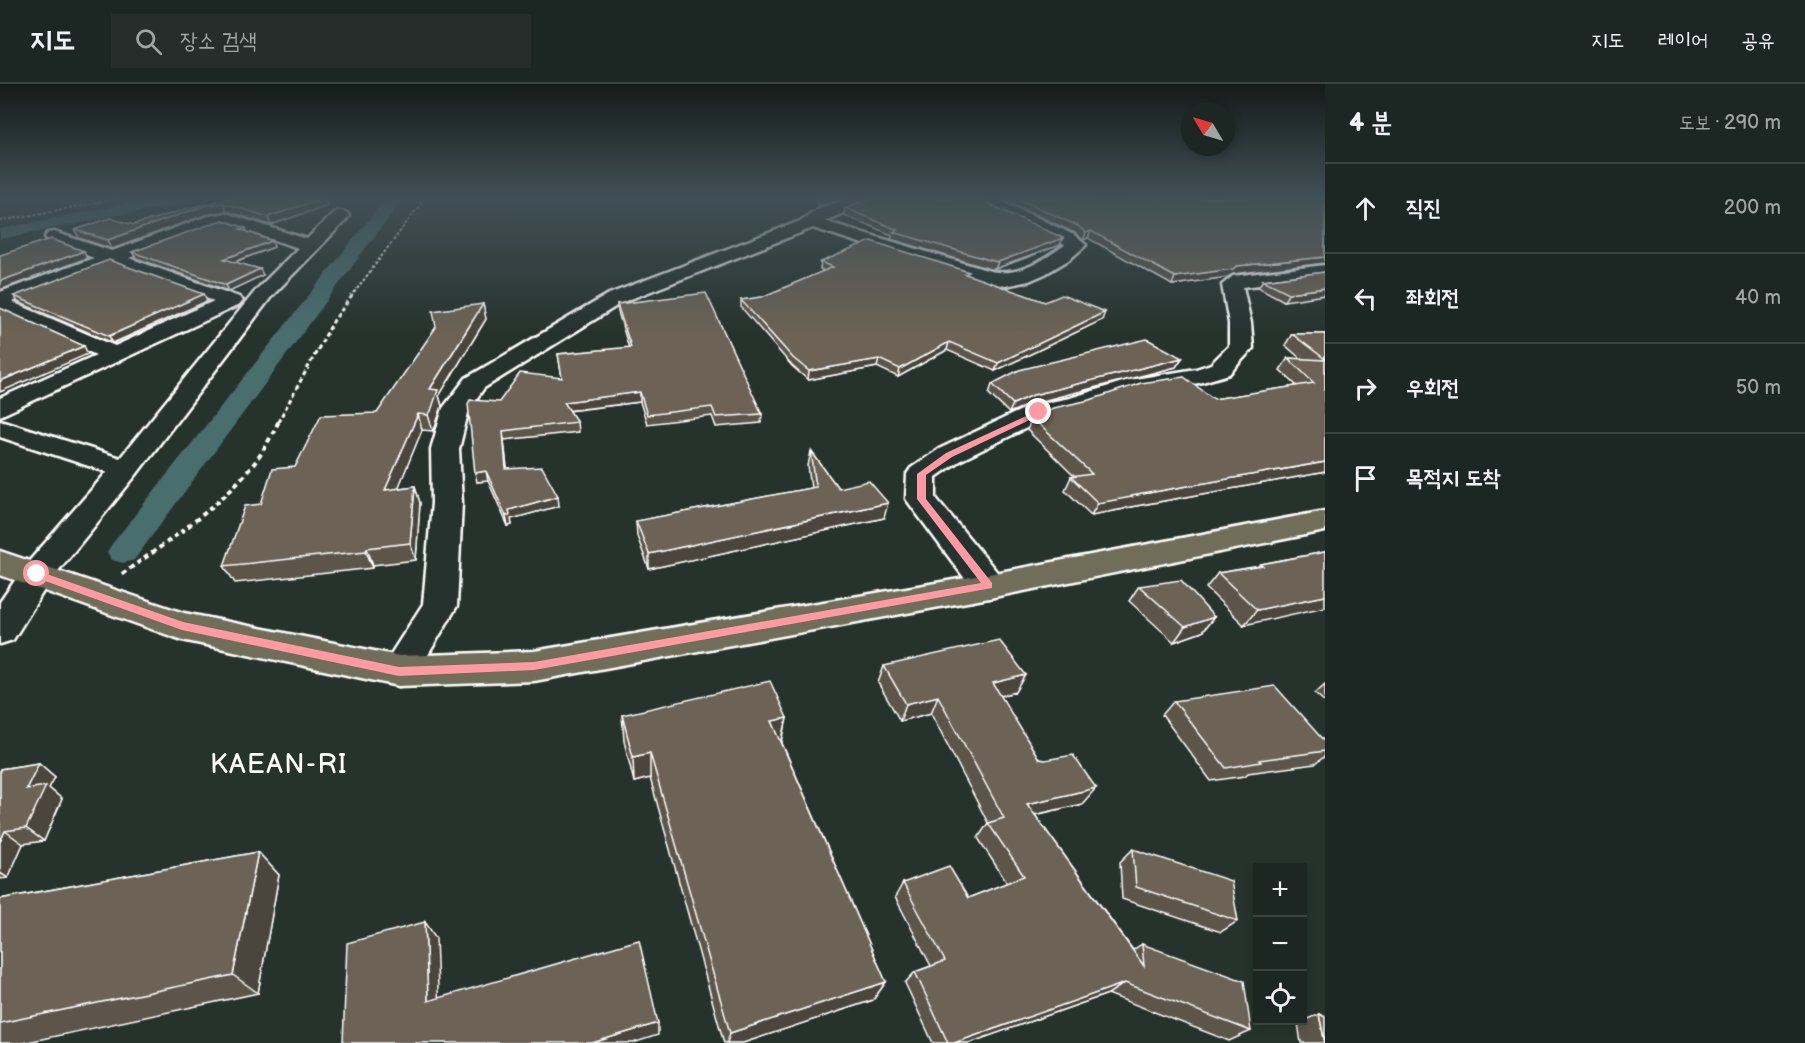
<!DOCTYPE html>
<html lang="ko">
<meta charset="utf-8">
<style>
body{margin:0;font-family:"Balsamiq Sans","Poor Story",sans-serif;background:#252e2a;color:#f1f3f6}
.controls{position:absolute;right:18px;bottom:18px;display:grid;overflow:hidden;border-radius:0px;box-shadow:0 3px 9px #0003}
.controls button{width:54px;height:54px;display:grid;place-items:center;padding:0;border:0;border-bottom:2px solid #3a4340;background:#1c2622;color:#f1f3f6;font:30px sans-serif}
.compass{position:absolute;left:1181px;top:18px;width:54px;height:54px;border-radius:50%;background:#1c2622;box-shadow:0 3px 9px #0003;rotate:308deg}
.stop{position:absolute;width:18px;height:18px;margin:-14px;border:4px solid #ff9aa2;border-radius:50%;background:#fff}
.stop.end{background:#ff9aa2;border-color:#fff;box-shadow:0 2px 6px #0008}
.list{margin:0;padding:0;list-style:none}
h2{display:flex;justify-content:space-between;align-items:center;height:78px;margin:0;padding:0 24px;font-size:26px}
h2 small{font-size:20px;font-weight:400;color:#a0a5a5}
.list li{display:grid;grid-template-columns:39px 1fr auto;gap:18px;align-items:center;box-sizing:border-box;height:90px;padding:0 24px;border-top:2px solid #3a4340}
.list b{display:block;font-size:22px;white-space:nowrap}
.list em{font-size:20px;font-style:normal;color:#a0a5a5}
.icon{flex:none;width:33px;height:33px;fill:none;stroke:currentColor;stroke-width:2;stroke-linecap:round;stroke-linejoin:round}
.map{position:relative;flex:none;width:1325px;height:959px;overflow:hidden}
header{display:flex;align-items:center;gap:36px;box-sizing:border-box;height:84px;padding:0 30px;background:#1c2622;border-bottom:2px solid #3a4340}
header strong{font-size:28px}
nav{display:flex;gap:33px;margin-inline-start:auto;font-size:21px}
.search{width:420px;height:54px;background:#252e2a;display:flex;align-items:center;gap:15px;box-sizing:border-box;padding:0 21px;border-radius:0px;color:#a0a5a5;font-size:22px}
main{display:flex}
aside{flex:1;background:#1c2622}
.map>svg:first-child{display:block}
.lines{fill:none;stroke-linecap:round;stroke-linejoin:round}
.canal{fill:#4a6e6e;fill-rule:evenodd}
.minor-casing{stroke:#fff;stroke-width:5}
.major-casing{stroke:#fff;stroke-width:5}
.path-far2{stroke:#fff;stroke-width:2;stroke-dasharray:3 2;stroke-linecap:butt}
.path-far1{stroke:#fff;stroke-width:3;stroke-dasharray:4.5 3;stroke-linecap:butt}
.path{stroke:#fff;stroke-width:4;stroke-dasharray:5 4;stroke-linecap:butt}
.minor{fill:#26332d;fill-rule:evenodd}
.major{fill:#706e59;fill-rule:evenodd}
.wall{fill:#5d5449;stroke:#fff;stroke-width:1.5}
.shaded-wall{fill:#4c453c;stroke:#fff;stroke-width:1.5}
.building{fill:#6c6255;stroke:#fff;stroke-width:1.5}
.route{fill:#ff9aa2}
.labels{text-anchor:middle;dominant-baseline:central;stroke-width:4.5;stroke-linejoin:round;paint-order:stroke}
.near-quarter-label{font-size:27px;letter-spacing:1.5px;fill:#fff;stroke:#26332d}
</style>
<header>
<strong>지도</strong>
<div class="search"><svg class="icon" aria-label="search" viewBox="0 0 24 24"><circle cx="10" cy="10" r="6"/><path d="M15 15l6 6"/></svg>장소 검색</div>
<nav><a>지도</a><a>레이어</a><a>공유</a></nav>
</header>
<main>
<div class="map">
<svg width="1325" height="959" viewBox="0 0 1325 959">
<rect width="100%" height="100%" fill="#26332d"/>
<filter id="ink" filterUnits="userSpaceOnUse"><feTurbulence type="fractalNoise" baseFrequency=".0167" numOctaves="2"/><feDisplacementMap in="SourceGraphic" scale="12" xChannelSelector="R" yChannelSelector="G"/><feConvolveMatrix kernelMatrix="1 2 1 2 8 2 1 2 1" color-interpolation-filters="sRGB"/></filter>
<g filter="url(#ink)">
<g class="lines">
<g class="canal">
<polygon points="155,114 188,114 180,119 0,155 0,145"/>
<polygon points="386,114 403,114 134,476 123,479 112,476 107,468 112,460"/>
</g>
<defs>
<g id="minor">
<path d="M851,114H875L873,117L824,137L990,187C1019,193 1042,177 1065,161L990,126L976,114H995L1074,151L1086,161L1070,175L1045,190L1029,197L1005,202L969,194L813,144L623,218L484,304L469,325L459,365L462,419L457,522L412,598L399,602L386,598L380,587L423,520L432,419L431,365L443,324L466,294L609,210L800,137L817,125Z"/>
<path d="M340,127L346,128L349,132L346,136L271,213L136,391L49,498L13,556L0,560V518L25,482L107,388L0,353V336L120,374L257,205L298,164L224,139L129,174L239,213L243,217L239,221L0,332V314L96,271L0,228V208L94,174L48,157L45,153L48,149L54,148L112,167L205,133L225,129L307,155L334,128ZM112,180L214,217L115,262L12,218Z"/>
<polygon points="1325,181 1325,193 1243,203 1251,239 1253,264 1229,290 1199,299 1134,309 1084,326 1047,334 959,377 936,393 936,414 1001,493 1006,502 1001,511 989,514 977,511 906,415 907,390 911,384 939,365 1030,322 1070,314 1129,296 1196,285 1211,280 1229,262 1229,239 1222,201 1233,192"/>
</g>
<polygon id="major" points="1325,427 1325,447 989,514 534,597 399,602 182,556 0,491 0,467 184,529 399,572 534,567 989,490"/>
</defs>
<use href="#minor" class="minor-casing"/>
<use href="#major" class="major-casing"/>
<g class="path-far2">
<polyline points="0,137 122,114"/>
<polyline points="351,213 425,114"/>
</g>
<polyline class="path-far1" points="278,338 334,236 352,212"/>
<path class="path" d="M122,490C170,456 219,424 256,377C265,365 272,350 279,337"/>
<use href="#minor" class="minor"/>
<use href="#major" class="major"/>
</g>
<g class="wall">
<polygon points="230,114 327,121 271,141 226,127 205,131 112,165 79,154 75,146 134,141"/>
<polygon points="1001,114 1325,114 1228,193 1172,201 1088,154 1083,156 1075,149"/>
<polygon points="991,121 1060,161 995,185 990,185 891,155 892,151 844,131 845,124"/>
<polygon points="246,144 247,148 272,157 274,163 235,178 263,191 229,207 136,174 132,168"/>
<polygon points="821,178 968,191 1045,218 1102,236 995,287 947,266 898,293 877,283 808,296 792,282 741,223 741,216 762,213 824,187 820,185"/>
<polygon points="1325,188 1284,217 1258,203 1263,196"/>
<polygon points="14,212 207,217 113,259 18,218"/>
<polygon points="483,220 486,235 439,312 442,322 435,343 433,347 422,346 398,404 415,402 420,419 416,476 373,481 373,484 235,499 224,482 261,420 295,383 377,329"/>
<polygon points="617,220 762,330 761,339 716,343 712,332 647,340 640,318 569,327 577,338 578,348 504,356 507,385 559,422 511,435 512,441 508,442 488,397 477,398 499,318 562,294 558,270 629,264 618,228"/>
<polygon points="1292,250 1325,250 1325,388 1125,424 1124,425 1091,431 1065,406 1071,393 1075,393 1027,346 1032,334 1214,315 1297,302 1280,286 1288,274 1301,275 1285,261"/>
<polygon points="1182,274 1176,283 1030,320 1009,329 989,310 992,300"/>
<polygon points="811,367 838,404 884,434 649,485 637,452 636,437 811,404 808,382"/>
<polygon points="1325,468 1244,541 1206,504 1218,489 1259,482 1261,480"/>
<polygon points="1139,502 1214,533 1202,548 1174,558 1129,517"/>
<polygon points="884,582 1016,608 1000,612 1039,675 1082,720 1035,731 1133,866 1142,860 1251,947 1229,957 1108,910 969,959 933,959 905,899 915,888 931,882 895,813 903,799 968,814 1007,799 978,754 988,739 931,629 900,637 878,599"/>
<polygon points="1325,600 1325,618 1315,609"/>
<polygon points="1174,617 1325,667 1325,672 1315,680 1248,689 1245,692 1211,697 1162,631"/>
<polygon points="622,631 787,634 782,659 886,898 873,916 743,959 724,959 650,694 634,698 624,657"/>
<polygon points="39,679 55,693 49,704 62,715 44,757 23,760 8,794 0,795 0,685"/>
<polygon points="1133,765 1238,837 1221,848 1122,815 1120,778"/>
<polygon points="258,768 279,791 258,909 23,959 0,959 0,815"/>
<polygon points="1319,930 1325,959 1301,959 1298,939"/>
</g>
<g class="shaded-wall">
<polygon points="323,114 325,114 327,121 271,141 268,133"/>
<polygon points="819,114 842,114 818,121"/>
<polygon points="223,119 226,127 205,131 112,165 108,156 201,123"/>
<polygon points="1091,147 1088,154 1083,156 1086,149"/>
<polygon points="1063,154 1060,161 995,185 998,178"/>
<polygon points="272,157 274,163 226,181 224,175"/>
<polygon points="84,167 87,174 0,206 0,197"/>
<polygon points="1325,173 1325,179 1233,190 1228,193 1172,201 1175,193 1237,182"/>
<polygon points="260,185 263,191 229,207 226,201"/>
<polygon points="1325,204 1325,211 1284,217 1289,209"/>
<polygon points="204,210 207,217 113,259 109,252"/>
<polygon points="483,220 486,235 439,312 442,322 435,343 433,347 428,331 430,305"/>
<polygon points="1105,228 1102,236 995,287 998,279"/>
<polygon points="949,258 947,266 898,293 900,285"/>
<polygon points="84,262 88,270 0,308 0,297"/>
<polygon points="1182,274 1176,283 1030,320 1009,329 1013,320 1033,311"/>
<polygon points="879,275 877,283 808,296 809,287"/>
<polygon points="640,308 640,318 565,327 564,318"/>
<polygon points="418,330 422,346 391,422 385,406"/>
<polygon points="503,347 504,356 508,394 506,385"/>
<polygon points="1325,378 1325,388 1125,424 1124,425 1091,431 1098,419 1131,412"/>
<polygon points="486,387 488,397 477,398 475,389"/>
<polygon points="415,402 420,419 416,476 410,459"/>
<polygon points="558,412 559,422 511,435 512,441 508,442 506,432 509,426"/>
<polygon points="888,419 884,434 649,485 649,470"/>
<polygon points="367,464 373,481 373,484 366,467"/>
<polygon points="1325,512 1325,523 1244,541 1257,526"/>
<polygon points="1214,533 1202,548 1174,558 1185,543"/>
<polygon points="1026,591 1016,608 984,616 993,599"/>
<polygon points="938,612 931,629 900,637 906,620"/>
<polygon points="787,634 781,660 772,637"/>
<polygon points="650,669 650,694 634,698 633,673"/>
<polygon points="39,679 55,693 49,704 62,715 44,757 26,744 26,705"/>
<polygon points="1096,704 1082,720 1016,735 1027,720"/>
<polygon points="5,747 23,760 8,794 0,789 0,758"/>
<polygon points="258,768 279,791 258,909 233,891"/>
<polygon points="425,838 436,854 439,930 428,917"/>
<polygon points="886,898 873,916 743,959 727,959 730,949"/>
<polygon points="1125,899 1108,910 969,959 954,959"/>
<polygon points="658,939 658,951 633,959 592,959"/>
</g>
<g class="building">
<polygon points="230,114 323,114 268,133 223,119 201,123 108,156 75,146 110,134 134,141 186,125"/>
<polygon points="871,114 983,114 991,121 1063,154 998,178 993,177 893,148 898,146 845,124"/>
<polygon points="1017,114 1325,114 1325,173 1237,182 1233,185 1175,193 1091,147 1086,149 1078,142"/>
<polygon points="222,136 246,144 240,145 272,157 224,175 260,185 226,201 132,168"/>
<polygon points="51,155 84,167 0,197 0,171"/>
<polygon points="871,157 969,188 965,190 1045,218 1062,211 1105,228 998,279 949,258 900,285 879,275 809,287 793,274 741,216 762,213 833,183 821,178"/>
<polygon points="109,176 204,210 109,252 14,212"/>
<polygon points="1325,188 1325,204 1289,209 1263,196"/>
<polygon points="706,209 762,330 716,333 712,323 647,331 640,308 564,318 577,338 503,347 506,385 542,383 558,412 509,426 510,431 506,432 486,387 475,389 468,320 470,316 499,318 520,289 562,294 558,270 631,263 617,220"/>
<polygon points="483,220 430,305 438,306 431,327 428,331 418,330 385,406 415,402 410,459 367,464 366,467 224,482 245,422 261,420 272,385 295,383 321,331 377,329 436,243 433,227"/>
<polygon points="0,224 84,262 0,297"/>
<polygon points="1292,250 1325,250 1325,275"/>
<polygon points="1147,255 1182,274 1033,311 1013,320 992,300 1019,286"/>
<polygon points="1288,274 1325,276 1325,378 1131,412 1132,413 1098,419 1071,393 1092,390 1032,334 1053,324 1090,316 1141,299 1184,293 1214,315 1314,299"/>
<polygon points="811,367 838,404 869,397 888,419 649,470 636,437 816,403"/>
<polygon points="1325,468 1325,512 1257,526 1218,489 1263,482 1261,480"/>
<polygon points="1181,496 1214,533 1185,543 1139,502"/>
<polygon points="999,556 1026,591 993,599 1039,675 1045,676 1073,671 1096,704 1027,720 1144,882 1142,860 1244,897 1251,947 1125,899 954,959 948,959 915,888 945,877 903,799 949,782 968,814 1024,792 988,739 1004,734 938,612 906,620 884,582"/>
<polygon points="770,597 787,634 772,637 886,898 730,949 650,669 633,673 622,631"/>
<polygon points="1275,602 1325,658 1325,667 1259,676 1261,678 1226,684 1174,617"/>
<polygon points="39,679 26,705 46,702 26,744 5,747 0,758 0,685"/>
<polygon points="1133,765 1231,797 1238,837 1136,803"/>
<polygon points="258,768 233,891 0,939 0,815"/>
<polygon points="425,838 428,917 639,856 658,939 592,959 343,959 347,859"/>
<polygon points="1319,930 1325,933 1325,959"/>
</g>
</g>
<linearGradient id="sky" x2="0" y2="1"><stop stop-color="#151c19"/><stop offset="0.46" stop-color="#415057"/><stop offset="1" stop-color="#415057" stop-opacity="0"/></linearGradient>
<rect width="1325" height="248" fill="url(#sky)"/>
<polygon class="route" points="1039,326 1043,328 1042,330 952,373 926,391 926,415 992,499 992,504 534,586 399,592 182,546 34,493 32,490 34,488 41,488 183,538 399,583 534,578 981,499 917,415 917,390 946,369"/>
<g class="labels">
<g class="near-quarter-label">
<text x="279" y="681">KAEAN-RI</text>
</g>
</g>
</svg>
<div class="controls">
<button>+</button>
<button>−</button>
<button><svg class="icon" aria-label="locate" viewBox="0 0 24 24"><circle cx="12" cy="12" r="6"/><path d="M12 2v4M12 18v4M2 12h4M18 12h4"/></svg></button>
</div>
<svg class="compass" viewBox="-18 -18 36 36"><path d="M0-13l5 13h-10z" fill="#e53935"/><path d="M0 13l5-13h-10z" fill="#a0a5a5"/></svg>
<div class="stop" style="left:37px;top:490px"></div>
<div class="stop end" style="left:1039px;top:328px"></div>
</div>
<aside>
<h2>4 분<small>도보 · 290 m</small></h2>
<ul class="list">
<li><svg class="icon" aria-label="ahead" viewBox="0 0 24 24"><path d="M12 20V5M6 11l6-6 6 6"/></svg><div><b>직진</b></div><em>200 m</em></li>
<li><svg class="icon" aria-label="left" viewBox="0 0 24 24"><path d="M17 20v-9H6M10 6l-5 5 5 5"/></svg><div><b>좌회전</b></div><em>40 m</em></li>
<li><svg class="icon" aria-label="right" viewBox="0 0 24 24"><path d="M7 20v-9h11M14 6l5 5-5 5"/></svg><div><b>우회전</b></div><em>50 m</em></li>
<li><svg class="icon" aria-label="arrive" viewBox="0 0 24 24"><path d="M6 21V4h12l-3 4 3 4H6"/></svg><div><b>목적지 도착</b></div></li>
</ul>
</aside>
</main>
